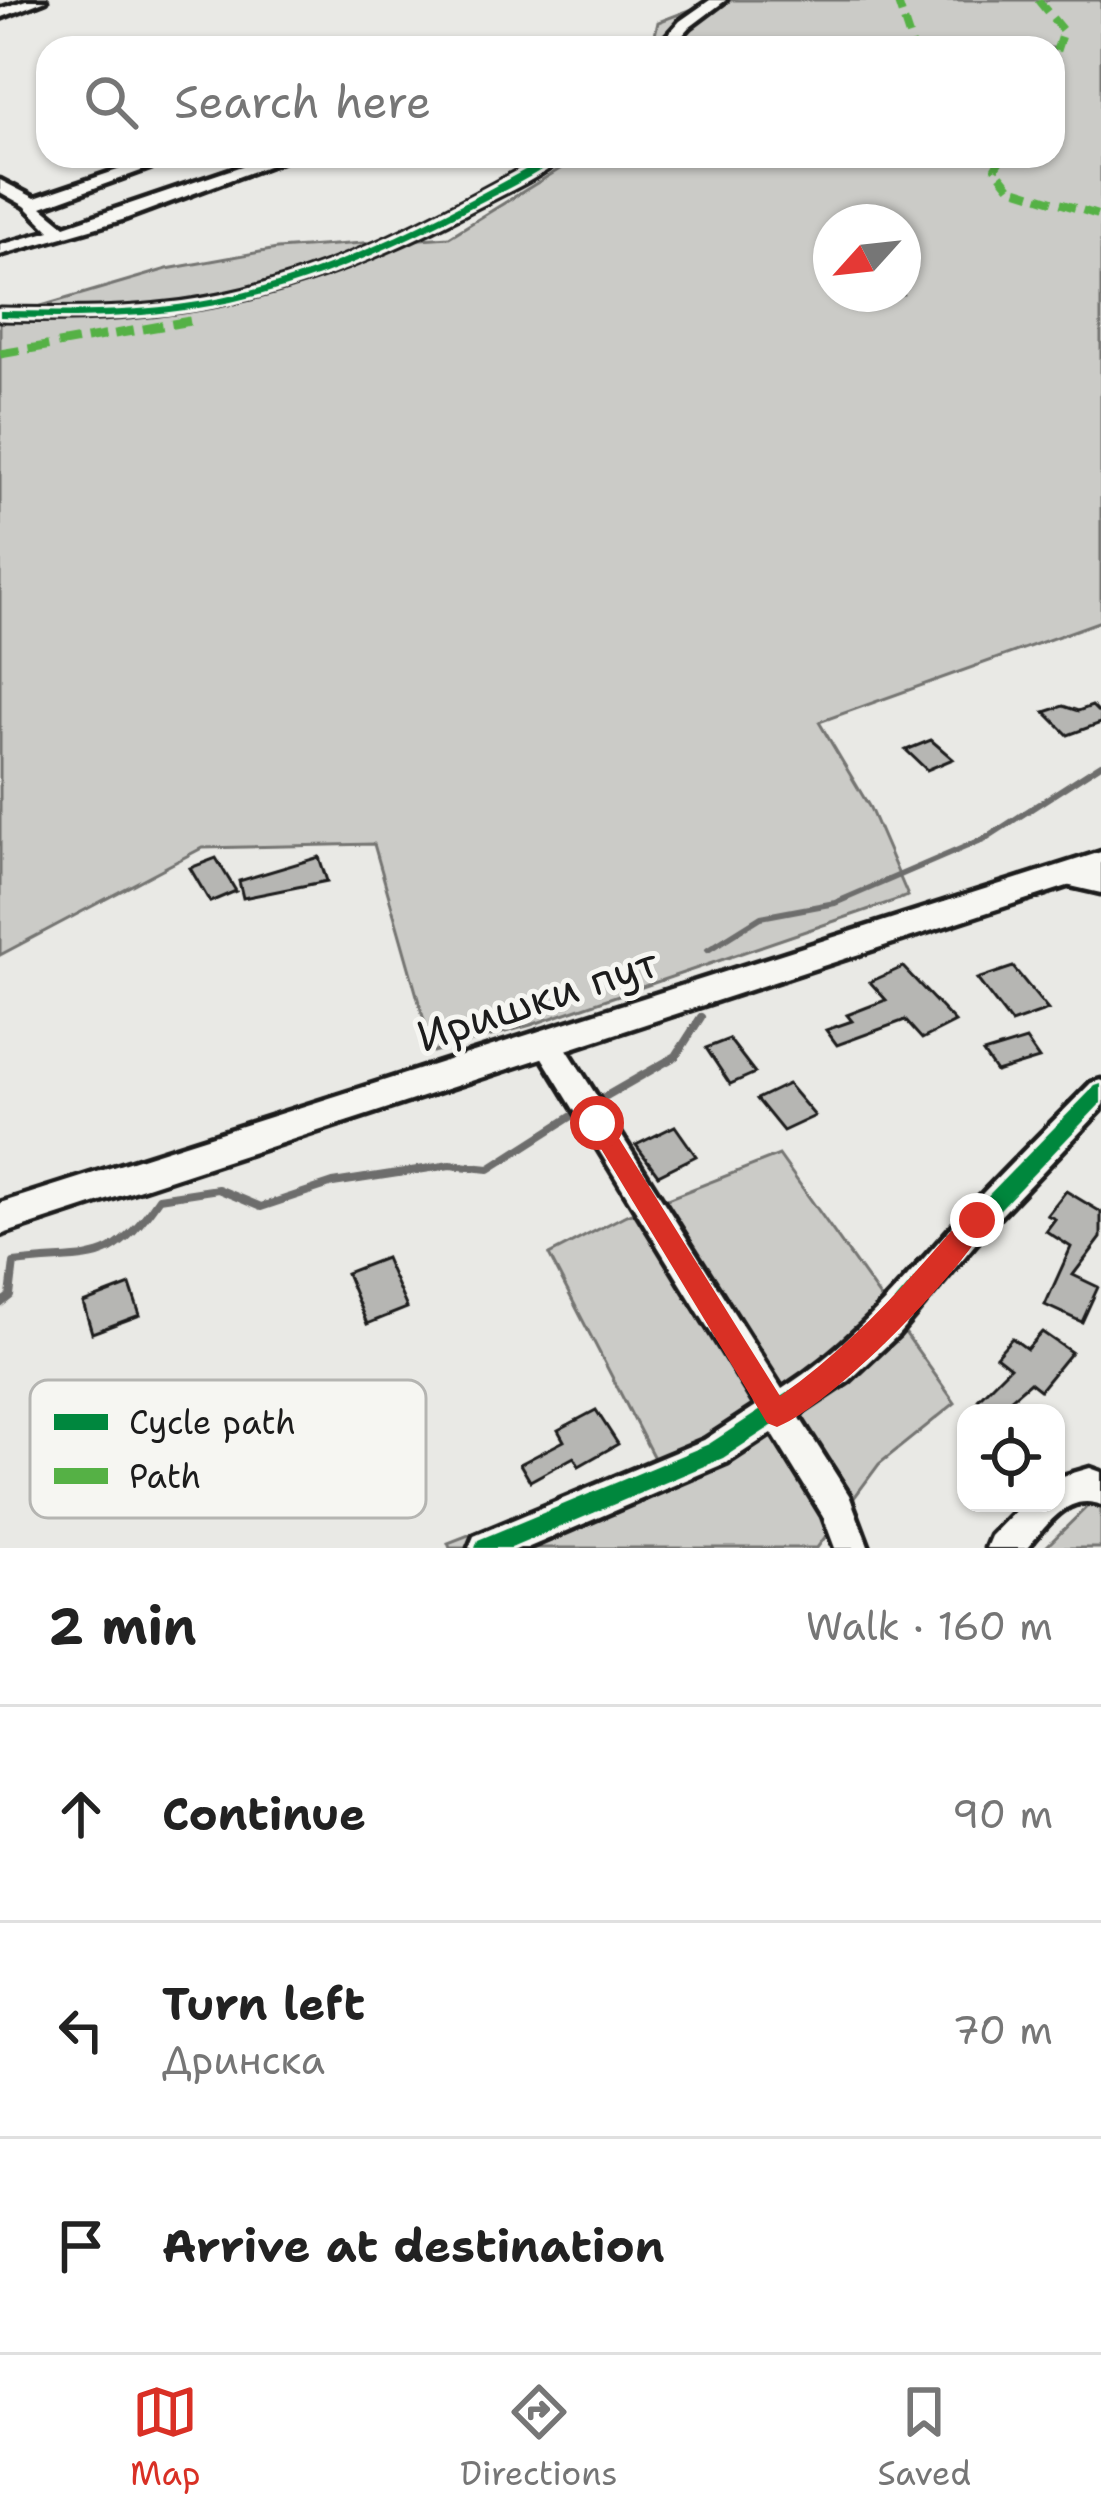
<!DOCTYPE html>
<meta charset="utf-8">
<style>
body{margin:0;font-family:"Shantell Sans",sans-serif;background:#f2f2f2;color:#222}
.controls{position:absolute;right:36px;bottom:36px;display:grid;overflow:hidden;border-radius:24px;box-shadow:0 3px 9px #0004}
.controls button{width:108px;height:108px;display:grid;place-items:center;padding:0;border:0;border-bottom:3px solid #e0e0e0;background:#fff;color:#222;font:60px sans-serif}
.compass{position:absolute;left:813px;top:204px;width:108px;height:108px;border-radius:50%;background:#fff;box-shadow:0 3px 9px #0004;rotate:243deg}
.stop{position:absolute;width:36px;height:36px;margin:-27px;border:9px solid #d93025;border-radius:50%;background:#fff}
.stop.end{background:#d93025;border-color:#fff;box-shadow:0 3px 12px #0008}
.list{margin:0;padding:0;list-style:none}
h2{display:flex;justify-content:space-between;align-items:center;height:156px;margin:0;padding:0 48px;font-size:51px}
h2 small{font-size:39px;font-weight:400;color:#767676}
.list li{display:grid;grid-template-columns:78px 1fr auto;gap:36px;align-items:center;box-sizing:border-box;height:216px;padding:0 48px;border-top:3px solid #e0e0e0}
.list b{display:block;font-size:45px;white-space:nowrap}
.list p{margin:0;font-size:39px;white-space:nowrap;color:#767676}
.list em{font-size:39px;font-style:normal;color:#767676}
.icon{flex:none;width:66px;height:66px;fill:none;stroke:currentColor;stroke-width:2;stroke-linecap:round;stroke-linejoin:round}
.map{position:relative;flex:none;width:1101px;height:1548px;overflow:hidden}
.search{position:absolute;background:#fff;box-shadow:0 3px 9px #0004;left:36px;right:36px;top:36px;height:132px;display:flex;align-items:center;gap:30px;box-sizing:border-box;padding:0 42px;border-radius:36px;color:#767676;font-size:45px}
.sheet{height:804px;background:#fff}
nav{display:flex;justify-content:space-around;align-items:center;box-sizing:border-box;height:168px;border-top:3px solid #e0e0e0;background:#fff;font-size:33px;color:#767676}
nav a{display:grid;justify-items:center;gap:6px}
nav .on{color:#d93025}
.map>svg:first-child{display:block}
.green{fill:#cbcbc7;stroke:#747472;stroke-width:3;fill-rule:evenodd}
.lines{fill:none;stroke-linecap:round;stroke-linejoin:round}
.stream-far1{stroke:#6d6d6c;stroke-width:6}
.stream{stroke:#6d6d6c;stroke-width:8}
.building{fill:#b6b6b3;stroke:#1c1c1c;stroke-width:3}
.minor-casing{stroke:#1c1c1c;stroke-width:9}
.major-casing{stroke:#1c1c1c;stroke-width:9}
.minor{fill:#f6f6f2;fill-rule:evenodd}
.major{fill:#f6f6f2;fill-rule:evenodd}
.quiet-far1{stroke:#55b145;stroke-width:8;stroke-dasharray:15 8;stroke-linecap:butt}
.quiet{stroke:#55b145;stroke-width:9;stroke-dasharray:20 9;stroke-linecap:butt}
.cycleway-casing{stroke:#f6f6f2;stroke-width:7}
.cycleway{fill:#00873e;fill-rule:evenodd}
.route{fill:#d93025}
.labels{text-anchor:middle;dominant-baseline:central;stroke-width:10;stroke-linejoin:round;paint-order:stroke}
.street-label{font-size:42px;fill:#1c1c1c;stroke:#f6f6f2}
.key{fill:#f6f6f2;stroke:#b5b5b2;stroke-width:3}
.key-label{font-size:33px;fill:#1c1c1c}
</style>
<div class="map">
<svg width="1101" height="1548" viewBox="0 0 1101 1548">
<rect width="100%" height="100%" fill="#e9e9e5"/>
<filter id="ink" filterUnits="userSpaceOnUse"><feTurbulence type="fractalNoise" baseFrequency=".00833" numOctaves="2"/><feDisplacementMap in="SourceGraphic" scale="24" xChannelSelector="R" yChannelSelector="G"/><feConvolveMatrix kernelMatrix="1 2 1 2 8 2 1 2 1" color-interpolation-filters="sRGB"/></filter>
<g filter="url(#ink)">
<g class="green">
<path d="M716,0H1101V621L819,722L870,808L908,896L531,1025L433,1052L374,844L202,848L0,955V318L167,269L277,249L449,237L581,156H1053V48H652L658,22ZM831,222H903V294H831Z"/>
<polygon points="779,1155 955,1403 879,1464 817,1548 450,1548 448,1543 656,1462 549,1255 626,1215"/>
<polygon points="1101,1493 1101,1548 1045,1548"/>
</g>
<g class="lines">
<polyline class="stream-far1" points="708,950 761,917 835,903 986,838 1101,764"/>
<g class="stream">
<polyline points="594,1103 676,1056 701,1017"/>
<path d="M0,1304L10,1296L14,1263C92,1253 110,1271 159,1198L218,1189L261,1207L333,1183L450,1165L489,1169L583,1109"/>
</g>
</g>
<g class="building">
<polygon points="1063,706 1078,711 1092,706 1101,715 1101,723 1068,735 1045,712"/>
<polygon points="931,740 953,759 927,770 906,750"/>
<polygon points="319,857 327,881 243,898 239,881"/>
<polygon points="216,858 236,891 210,902 190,868"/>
<polygon points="903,967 955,1022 922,1039 905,1020 837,1045 826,1030 852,1021 847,1015 886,1000 870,982"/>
<polygon points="1013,967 1048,1010 1011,1023 977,979"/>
<polygon points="729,1039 755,1073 730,1084 706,1048"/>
<polygon points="1026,1040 1039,1059 996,1072 983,1053"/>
<polygon points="788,1084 815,1116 783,1131 757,1099"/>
<polygon points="675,1126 696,1156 658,1175 636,1145"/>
<polygon points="1066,1191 1101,1212 1101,1238 1073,1275 1098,1287 1082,1322 1045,1305 1071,1247 1046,1231 1055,1219 1047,1215"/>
<polygon points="385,1258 407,1308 367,1324 346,1273"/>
<polygon points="130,1285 140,1315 92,1333 83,1303"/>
<polygon points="1042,1332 1071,1352 1040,1390 1030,1382 994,1413 978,1399 1010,1367 996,1356 1012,1338 1027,1349"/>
<polygon points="596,1410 618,1444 579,1466 574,1457 530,1481 520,1464 564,1441 558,1430"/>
</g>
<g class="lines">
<defs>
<g id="minor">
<polygon points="26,0 46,0 0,18 0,9"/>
<polygon points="710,0 726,0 690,27 671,48 656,48 680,21"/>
<polygon points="159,156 182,156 42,207 65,226 271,156 294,156 122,220 0,255 0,245 50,231 25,206 0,192 0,180 35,198"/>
<path d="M546,156H565C536,180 494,197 461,215C299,299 181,323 0,319V309C73,310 147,311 219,296C336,272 442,213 546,156Z"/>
<polygon points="1062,867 1101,875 1101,893 1053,882 1049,876 1053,870"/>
<path d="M548,1032L558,1035L782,1389C860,1339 906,1276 968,1209C1008,1166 1050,1125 1091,1083L1101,1080V1110L988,1229L898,1335L849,1381L798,1415L849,1495L869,1548H835L823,1516L772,1433L728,1462L527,1548H469L474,1536L704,1440L756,1406L538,1051L534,1043L538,1035Z"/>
<path d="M1090,1468L1101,1472V1505C1067,1492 1047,1526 1027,1548H986L991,1536L1023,1503H1056V1478Z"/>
</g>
<polygon id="major" points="1101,852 1101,875 0,1235 0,1203"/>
</defs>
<use href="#minor" class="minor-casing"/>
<use href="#major" class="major-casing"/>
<use href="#minor" class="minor"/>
<use href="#major" class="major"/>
<g class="quiet-far1">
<polyline points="897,0 913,48"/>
<polyline points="1038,0 1063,31 1053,61"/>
<polyline points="1003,156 995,168 1011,188 1101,216"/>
</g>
<polyline class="quiet" points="0,354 190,321"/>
<defs>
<g id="cycleway">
<path d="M550,156H562C531,179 492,196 458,214C374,257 286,295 192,309C128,319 64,319 0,317V311C74,312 148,313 221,298C339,272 445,214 550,156Z"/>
<polygon points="1101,1084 1101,1103 984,1226 894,1331 845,1378 723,1458 511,1548 475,1548 478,1540 709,1444 831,1364 880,1319 970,1214 1095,1086"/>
</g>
</defs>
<use href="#cycleway" class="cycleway-casing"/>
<use href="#cycleway" class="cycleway"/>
</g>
</g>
<path class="route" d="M597,1113L605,1116L780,1396C854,1344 909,1280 968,1212H985L989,1220C962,1272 831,1406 777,1427L767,1423L589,1129L585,1123Z"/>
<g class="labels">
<g class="street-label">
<text transform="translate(537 999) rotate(-18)">Иришки пут</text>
</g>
</g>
<rect x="30" y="1380" width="396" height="138" rx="18" class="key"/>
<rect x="54" y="1414" width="54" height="16" fill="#00873e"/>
<rect x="54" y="1468" width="54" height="16" fill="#55b145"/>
<g class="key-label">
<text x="129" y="1434">Cycle path</text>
<text x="129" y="1488">Path</text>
</g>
</svg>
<div class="controls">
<button><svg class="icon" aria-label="locate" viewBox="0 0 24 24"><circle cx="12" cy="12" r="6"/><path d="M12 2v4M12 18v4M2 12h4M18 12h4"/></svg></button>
</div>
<svg class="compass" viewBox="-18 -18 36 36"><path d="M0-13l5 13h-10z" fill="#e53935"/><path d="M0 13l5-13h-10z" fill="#767676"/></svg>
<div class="stop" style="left:597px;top:1123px"></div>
<div class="stop end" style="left:977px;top:1220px"></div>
<div class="search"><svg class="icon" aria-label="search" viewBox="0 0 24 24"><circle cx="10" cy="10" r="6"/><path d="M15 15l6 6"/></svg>Search here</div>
</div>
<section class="sheet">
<h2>2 min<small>Walk · 160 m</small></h2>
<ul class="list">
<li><svg class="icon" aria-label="ahead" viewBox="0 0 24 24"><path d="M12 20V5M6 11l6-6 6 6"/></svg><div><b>Continue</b></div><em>90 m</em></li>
<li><svg class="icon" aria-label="left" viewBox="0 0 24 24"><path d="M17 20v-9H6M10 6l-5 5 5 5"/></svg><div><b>Turn left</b><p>Дринска</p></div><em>70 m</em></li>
<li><svg class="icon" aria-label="arrive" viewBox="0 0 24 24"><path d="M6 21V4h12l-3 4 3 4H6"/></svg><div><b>Arrive at destination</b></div></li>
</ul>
</section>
<nav>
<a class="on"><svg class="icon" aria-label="map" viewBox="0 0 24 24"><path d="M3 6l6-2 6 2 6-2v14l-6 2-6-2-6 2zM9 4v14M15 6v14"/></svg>Map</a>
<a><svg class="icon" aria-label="directions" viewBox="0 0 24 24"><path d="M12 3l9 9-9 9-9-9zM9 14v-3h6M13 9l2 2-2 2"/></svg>Directions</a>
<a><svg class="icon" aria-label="saved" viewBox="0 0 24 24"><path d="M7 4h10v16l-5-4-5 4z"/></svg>Saved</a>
</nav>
